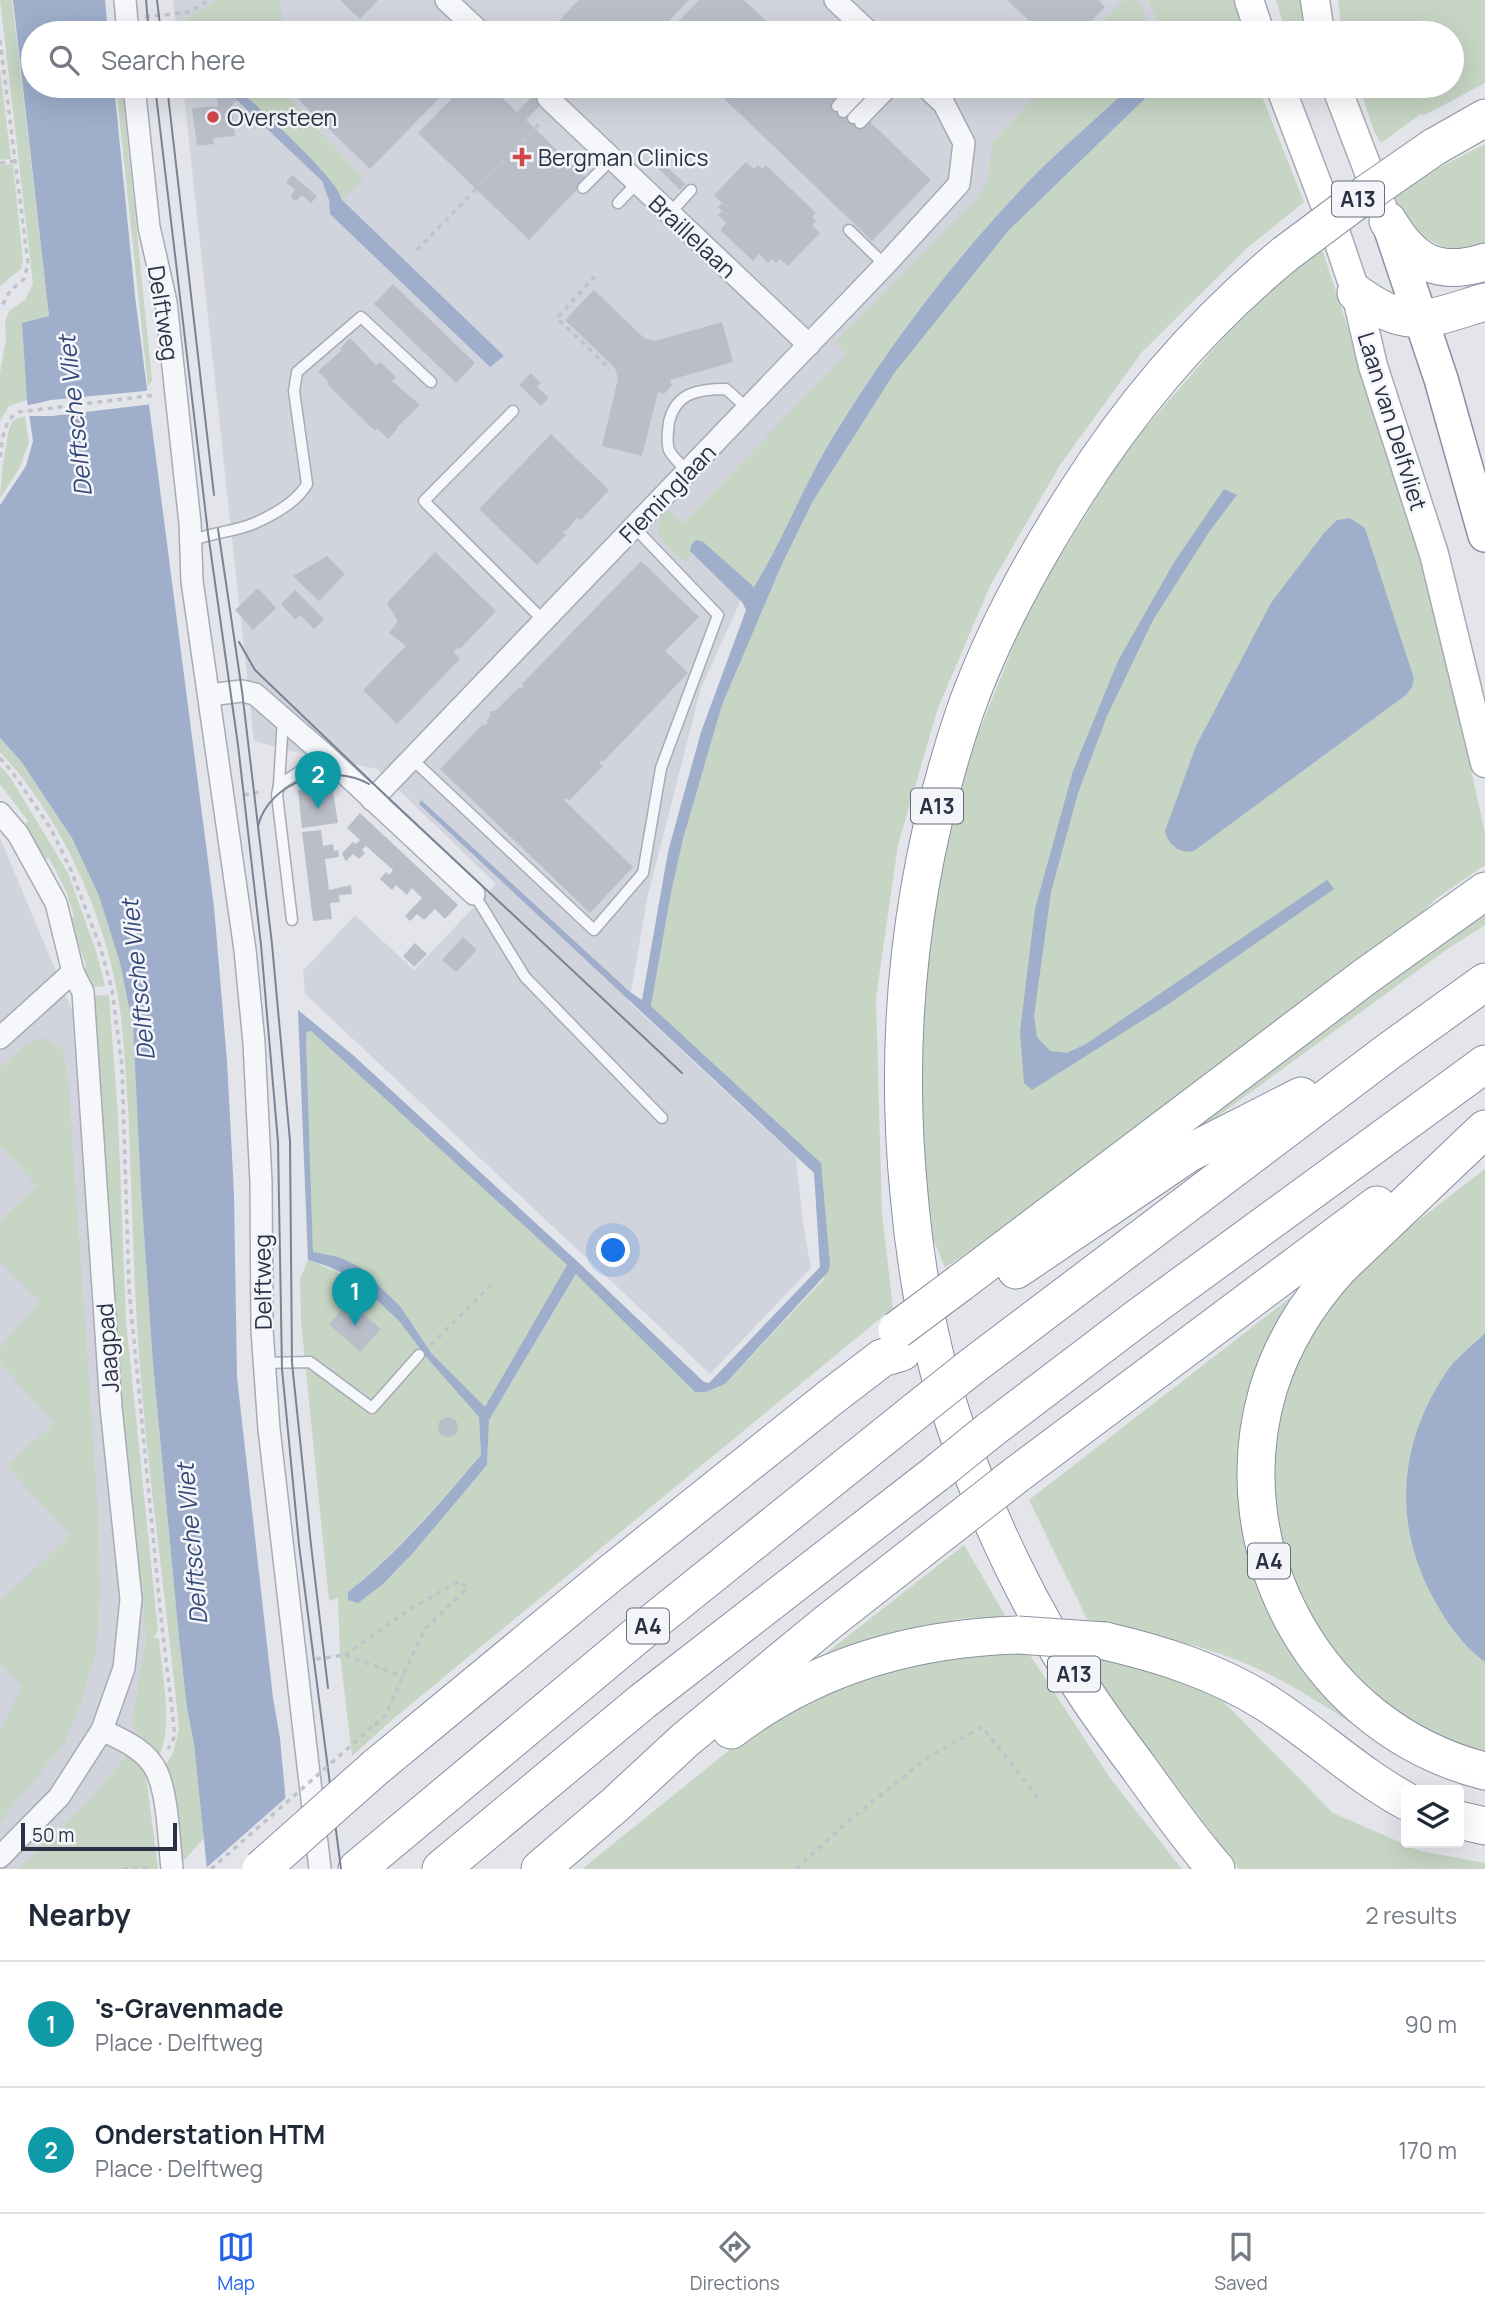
<!DOCTYPE html>
<meta charset="utf-8">
<style>
body{margin:0;font-family:Manrope,sans-serif;background:#f2f2f3;color:#1f2937}
.controls{position:absolute;right:21px;bottom:21px;display:grid;overflow:hidden;border-radius:7px;box-shadow:0 7px 28px #0002}
.controls button{width:63px;height:63px;display:grid;place-items:center;padding:0;border:0;border-bottom:2px solid #e0e1e3;background:#fff;color:#1f2937;font:35px sans-serif}
.scale{position:absolute;left:21px;bottom:18px;width:156px;box-sizing:border-box;padding-left:7px;border:4px solid #2b3044;border-top:0;font-size:19px;line-height:24px;white-space:nowrap;color:#2b3044;-webkit-text-stroke:5px #f3f5f9;paint-order:stroke}
.you{position:absolute;left:614px;top:1251px;width:24px;height:24px;margin:-18px;border:5px solid #fff;border-radius:50%;background:#1a73e8;box-shadow:0 0 0 10px #1a73e833}
.badge{display:grid;place-items:center;width:46px;height:46px;border-radius:50%;background:#2563eb;color:#fff;font-size:23px;font-weight:700}
.pin{position:absolute;translate:-50% -58px;filter:drop-shadow(0 2px 4px #0008)}
.pin::after{content:'';position:absolute;top:37px;width:24px;height:21px;background:inherit;clip-path:polygon(0 0,100% 0,50% 100%)}
.list{margin:0;padding:0;list-style:none}
h2{display:flex;justify-content:space-between;align-items:center;height:91px;margin:0;padding:0 28px;font-size:30px}
h2 small{font-size:23px;font-weight:400;color:#747a83}
.list li{display:grid;grid-template-columns:46px 1fr auto;gap:21px;align-items:center;box-sizing:border-box;height:126px;padding:0 28px;border-top:2px solid #e0e1e3}
.list b{display:block;font-size:26px;white-space:nowrap}
.list p{margin:0;font-size:23px;white-space:nowrap;color:#747a83}
.list em{font-size:23px;font-style:normal;color:#747a83}
.icon{flex:none;width:38px;height:38px;fill:none;stroke:currentColor;stroke-width:2;stroke-linecap:round;stroke-linejoin:round}
.map{position:relative;flex:none;width:1485px;height:1869px;overflow:hidden}
.search{position:absolute;background:#fff;box-shadow:0 7px 28px #0002;left:21px;right:21px;top:21px;height:77px;display:flex;align-items:center;gap:18px;box-sizing:border-box;padding:0 24px;border-radius:38px;color:#747a83;font-size:26px}
.sheet{height:343px;background:#fff}
nav{display:flex;justify-content:space-around;align-items:center;box-sizing:border-box;height:98px;border-top:2px solid #e0e1e3;background:#fff;font-size:19px;color:#747a83}
nav a{display:grid;justify-items:center;gap:4px}
nav .on{color:#2563eb}
.map>svg:first-child{display:block}
.built{fill:#d1d4dd}
.green{fill:#c6d5c4;fill-rule:evenodd}
.water{fill:#9eaecb;fill-rule:evenodd}
.pier{fill:#e3e5eb}
.building{fill:#babec9}
.lines{fill:none;stroke-linecap:round;stroke-linejoin:round}
.service-casing{stroke:#a8abb6;stroke-width:13}
.minor-casing{stroke:#a8abb6;stroke-width:24}
.secondary-casing{stroke:#a8abb6;stroke-width:31}
.trunk-casing{stroke:#8a90a2;stroke-width:36}
.motorway-casing{stroke:#8a90a2;stroke-width:39}
.path{stroke:#c1c3cb;stroke-width:3.5;stroke-dasharray:5 5;stroke-linecap:butt}
.service{stroke:#f6f7fa;stroke-width:10}
.minor{stroke:#f6f7fa;stroke-width:21}
.secondary{stroke:#fff;stroke-width:28}
.trunk{stroke:#fff;stroke-width:33}
.motorway{stroke:#fff;stroke-width:37}
.tram{stroke:#7c8295;stroke-width:2}
.motorway-bridge-casing{stroke:#8a90a2;stroke-width:39;stroke-linecap:butt}
.path-bridge{stroke:#c1c3cb;stroke-width:3.5;stroke-dasharray:5 5;stroke-linecap:butt}
.motorway-bridge{stroke:#fff;stroke-width:37}
.poi-dot{fill:#d0484a;stroke:#f3f5f9;stroke-width:2.5}
.labels{text-anchor:middle;dominant-baseline:central;stroke-width:5;stroke-linejoin:round;paint-order:stroke}
.shield{fill:#f3f5f9;stroke:#676b7a;stroke-width:2}
.shield-label{font-size:21px;font-weight:bold;fill:#2b3044}
.poi-label{font-size:23px;fill:#2b3044;stroke:#f3f5f9;text-anchor:start}
.street-label{font-size:23px;fill:#2b3044;stroke:#f3f5f9}
.water-label{font-size:24px;font-style:italic;fill:#344979;stroke:#f3f5f9}
</style>
<div class="map">
<svg width="1485" height="1869" viewBox="0 0 1485 1869">
<rect width="100%" height="100%" fill="#e3e5eb"/>
<g class="built">
<polygon points="173,0 1171,0 1187,33 177,33"/>
<polygon points="183,86 1136,86 781,511 701,688 648,895 629,1002 796,1157 803,1224 811,1268 710,1374 305,994 303,971 355,915 414,970 496,884 377,769 286,750 254,741"/>
<polygon points="0,838 84,1038 159,1740 26,1869 0,1869"/>
</g>
<g class="green">
<polygon points="0,0 12,0 49,316 22,323 27,400 9,406 0,421 0,373 6,339 5,321 10,310 25,300 33,284"/>
<polygon points="216,0 280,0 283,33 188,33 186,18 198,13"/>
<polygon points="1123,0 1138,0 1152,33 1093,33"/>
<polygon points="1148,0 1238,0 1246,33 1163,33"/>
<polygon points="1276,0 1304,0 1309,33 1286,33"/>
<polygon points="1338,0 1485,0 1485,83 1423,116 1422,113 1381,143 1374,131 1359,86 1452,86 1452,33 1342,33"/>
<polygon points="0,69 11,159 0,160"/>
<polygon points="116,86 122,86 152,380 148,387"/>
<polygon points="235,86 297,86 287,95 363,178 342,200 340,193 269,118"/>
<path d="M1044,86H1131C1098,118 1062,147 1030,180C956,257 892,341 835,432C805,482 785,538 754,587L700,540L693,542L690,551L692,554L685,562C667,545 646,534 666,509L683,524L846,354L835,342L976,200L988,180L992,143Z"/>
<path d="M1158,86H1258L1304,202L1246,249L1142,352L1060,465L990,586L938,708L898,845L876,998L882,1214L893,1308L393,1719L352,1756L340,1654L338,1598L329,1601L301,1321L300,1279L308,1260L353,1278L399,1321L427,1358L479,1417L481,1455C439,1503 398,1552 348,1592L383,1584L413,1553L487,1465L489,1420L577,1273L695,1392H706L725,1384L824,1279L821,1163L651,1006L671,893L683,839L722,705L782,563L813,501L895,372L1009,230Z"/>
<path d="M1485,144V248C1439,258 1410,232 1390,193Z"/>
<polygon points="13,164 23,261 21,269 0,286 0,165"/>
<path d="M1322,249L1428,571L1485,834V865L1437,898L1419,915L999,1231L945,1268L931,1233L924,1200L919,1072L929,935L964,769L1029,607L1126,450L1250,307ZM1350,518L1365,528L1414,677L1412,687L1406,695L1194,851L1304,561L1324,533L1337,520Z"/>
<path d="M25,416L29,442L19,469L0,498C0,486 6,435 11,424C14,419 20,417 25,416Z"/>
<path d="M0,738L21,761L72,838L99,896L120,963L133,1026L141,1190L153,1364L179,1638L187,1708L194,1744L204,1838L179,1866L163,1770L173,1753L179,1729C167,1604 148,1480 139,1355C133,1273 132,1190 128,1107C125,1070 124,1033 118,996C103,911 60,815 0,752Z"/>
<polygon points="0,766 10,777 68,873 96,951 105,986 85,988 83,977 86,965 69,920 74,916 66,891 49,858 44,860 24,825 28,821 0,784"/>
<polygon points="1485,910 1485,925 1446,950 1027,1255 1245,1078"/>
<path d="M109,995L118,1116L126,1321L158,1631L154,1637L159,1639C162,1674 174,1728 158,1758L139,1738L132,1722L146,1638L108,1262L90,996Z"/>
<polygon points="311,1031 567,1265 485,1408 432,1354 400,1306 360,1267 339,1257 313,1253 306,1038 307,1033"/>
<polygon points="44,1038 63,1050 68,1079 98,1513 100,1596 96,1650 82,1700 65,1742 0,1822 0,1731 22,1686 0,1663 0,1605 2,1600 70,1535 7,1466 54,1423 0,1363 0,1348 40,1301 0,1261 0,1221 37,1186 0,1145 0,1068 27,1043"/>
<path d="M1485,1169V1333C1473,1345 1457,1357 1447,1371C1401,1439 1392,1516 1429,1590C1442,1616 1461,1645 1485,1662V1750L1454,1743L1402,1717L1359,1682L1324,1641L1297,1594L1281,1547L1272,1491L1276,1425L1291,1371L1331,1298L1371,1257Z"/>
<path d="M1313,1280L1246,1523L1359,1719L1413,1764C1358,1729 1307,1690 1247,1664C1199,1643 1139,1633 1087,1619L1029,1500Z"/>
<polygon points="964,1545 1006,1617 957,1619 815,1662"/>
<polygon points="1026,1649 1110,1778 1182,1869 582,1869 737,1744 815,1696 884,1667"/>
<polygon points="1075,1651 1165,1674 1220,1698 1333,1813 1420,1851 1485,1863 1485,1869 1239,1869"/>
<polygon points="129,1753 146,1775 158,1869 18,1869 86,1804"/>
</g>
<g class="water">
<polygon points="13,0 105,0 108,33 33,33 33,86 114,86 135,296 214,907 227,1061 234,1194 237,1377 273,1698 280,1738 292,1869 207,1869 194,1744 187,1708 179,1638 153,1364 141,1190 133,1026 120,963 99,896 72,838 21,761 0,738 0,505 26,466 33,441 27,400 22,323 49,316"/>
<path d="M222,86H235C255,105 338,178 342,200L504,356L490,367L330,214L329,200L322,181Z"/>
<path d="M1131,86H1158L1009,230L895,372L813,501L782,564L722,705L683,839L671,893L651,1006L821,1163L830,1265L828,1272L725,1384L706,1392H695L576,1274L489,1420L487,1465L413,1553L383,1584L358,1603L348,1600V1592C398,1553 439,1504 481,1455L479,1417L427,1358L399,1321L353,1278L327,1266L308,1260L298,1010L353,1055L578,1262L704,1382L709,1383L820,1267L814,1173L419,804L421,800L630,992L642,1000L668,852L680,808L701,732L746,610L742,602L690,551L691,545L696,540L702,541L754,587C785,537 805,481 836,432C892,341 956,257 1030,180C1062,147 1098,118 1131,86ZM311,1031L567,1265L485,1407L432,1354L400,1306L360,1267L339,1257L313,1252L306,1038L307,1032Z"/>
<polygon points="1224,489 1237,495 1209,532 1153,620 1107,716 1078,793 1051,892 1034,1016 1037,1037 1050,1051 1067,1053 1086,1044 1327,880 1334,889 1170,1003 1032,1090 1024,1083 1020,1032 1035,909 1073,771 1118,661 1173,564"/>
<path d="M1350,518L1365,528L1414,678L1412,687L1406,695L1194,851C1179,854 1168,845 1165,831L1196,746L1271,603L1324,533L1337,520Z"/>
<path d="M1485,1333V1662C1461,1645 1442,1616 1429,1590C1392,1516 1401,1439 1447,1371C1457,1357 1473,1345 1485,1333Z"/>
</g>
<g class="pier">
<polygon points="151,388 153,404 52,416 26,416 25,406 51,400 145,391"/>
<polygon points="289,1795 296,1869 205,1869"/>
</g>
<g class="building">
<polygon points="340,0 378,0 360,19"/>
<polygon points="579,0 689,0 657,33 547,33"/>
<polygon points="699,0 744,0 779,33 667,33"/>
<polygon points="1007,0 1098,0 1105,7 1080,33 1042,33"/>
<polygon points="223,86 237,100 230,107 232,109 235,136 213,138 214,144 197,146 192,108 218,106 217,94 213,94 213,88"/>
<polygon points="313,86 451,86 370,169 299,100"/>
<polygon points="464,86 490,86 517,112 542,86 559,86 526,120 587,179 529,240 418,133"/>
<polygon points="711,86 845,86 848,89 842,95 931,180 872,241"/>
<polygon points="662,162 685,184 680,190 657,167"/>
<polygon points="746,162 754,169 758,165 762,169 766,165 816,213 812,217 816,221 812,225 820,233 788,266 779,259 776,263 772,259 768,263 759,254 753,261 720,230 726,223 718,215 722,211 718,207 722,203 714,195"/>
<polygon points="292,175 317,196 311,203 302,195 297,200 293,200 291,195 295,190 286,182"/>
<polygon points="393,284 475,363 456,383 374,304"/>
<polygon points="594,290 644,338 655,341 722,322 733,362 670,380 672,385 664,394 658,392 642,456 602,446 618,379 615,368 565,320"/>
<polygon points="350,338 376,365 380,362 394,375 396,377 392,381 420,405 397,427 398,428 388,439 377,428 375,431 327,384 329,382 318,371 342,350 340,349"/>
<polygon points="531,373 541,383 537,387 549,398 541,406 519,385"/>
<polygon points="551,434 609,490 581,520 577,518 568,529 563,532 566,535 537,565 479,509"/>
<polygon points="435,552 496,611 460,649 458,648 453,651 460,659 397,724 363,690 406,646 389,633 398,621 387,603"/>
<polygon points="327,556 345,574 319,601 293,576"/>
<polygon points="641,561 699,617 665,651 688,673 603,762 602,760 599,763 603,766 569,801 566,798 564,800 633,867 590,913 440,769 483,724 485,726 488,722 486,721 490,716 490,711 495,711 519,687 521,689 524,686 522,684"/>
<polygon points="258,588 276,608 253,630 235,610"/>
<polygon points="295,590 324,619 314,629 300,615 295,619 281,604"/>
<polygon points="332,786 338,823 302,828 298,790"/>
<polygon points="360,813 458,905 445,919 435,909 424,920 417,914 410,921 405,916 422,898 412,888 407,895 396,885 392,890 380,879 386,872 389,875 393,870 366,846 362,850 365,853 359,859 353,854 346,861 345,860 342,853 353,842 356,844 360,840 347,828"/>
<polygon points="321,830 323,846 333,844 334,851 338,850 339,857 325,859 329,890 351,885 352,894 339,895 340,902 330,903 332,919 313,921 302,832"/>
<polygon points="463,937 477,950 456,972 442,960"/>
<polygon points="415,943 427,954 414,967 403,956"/>
<polygon points="349,1301 381,1329 360,1352 329,1324"/>
<circle cx="448" cy="1427" r="10"/>
</g>
<g class="lines">
<defs>
<g id="service">
<polyline points="837,106 855,86"/>
<polyline points="843,112 868,86"/>
<polyline points="853,118 884,86"/>
<polyline points="860,123 896,86"/>
<polyline points="583,188 612,159"/>
<polyline points="618,203 637,183"/>
<polyline points="669,214 691,190"/>
<polyline points="849,230 885,265"/>
<polyline points="513,411 424,501 544,621"/>
<path d="M687,472C682,465 672,457 669,450C666,442 668,430 669,422C676,392 699,389 726,389L748,409"/>
<path d="M191,541C212,532 235,532 255,523C273,515 297,502 307,484L294,391L297,372L361,317L431,382"/>
<polyline points="283,718 279,785 277,795 292,920"/>
<polyline points="411,758 594,930 643,873 661,768 718,615 634,527"/>
<polyline points="279,785 325,755"/>
<polyline points="474,894 525,977 662,1118"/>
<polyline points="264,1363 310,1362 372,1408 419,1355"/>
</g>
<g id="minor">
<polyline points="125,0 128,33"/>
<polyline points="446,0 481,33"/>
<polyline points="835,0 870,33"/>
<polyline points="134,86 149,227 166,302 190,523 192,581 245,950 254,1043 261,1182 262,1330 269,1429 320,1869"/>
<polyline points="548,98 809,345"/>
<polyline points="209,695 242,691 255,694 325,755 474,894"/>
<polyline points="372,800 885,265 959,184 964,143 944,104 925,86"/>
<polyline points="0,813 18,834 56,903 73,972 83,992 111,1407 131,1599 124,1668 102,1730 59,1797 0,1857"/>
<polyline points="0,1038 73,972"/>
<path d="M102,1730C123,1740 147,1750 157,1772C168,1796 169,1842 172,1869"/>
</g>
<g id="secondary">
<polyline points="1249,0 1260,33"/>
<polyline points="1315,0 1320,33"/>
<polyline points="1280,86 1334,228 1356,293 1373,366 1434,554 1485,763"/>
<polyline points="1336,86 1382,206"/>
</g>
<polyline id="trunk" points="1390,227 1441,379 1485,535"/>
<g id="motorway">
<polyline points="1434,147 1485,118"/>
<path d="M1388,221C1412,262 1438,277 1485,262"/>
<path d="M1356,293C1409,332 1428,319 1485,302"/>
<path d="M1485,1129L1340,1267C1308,1302 1282,1344 1268,1390C1220,1554 1320,1730 1485,1771"/>
<polyline points="1016,1270 1189,1153 1301,1096"/>
<polyline points="960,1283 1366,976 1485,891"/>
<polyline points="971,1367 1389,1051 1485,982"/>
<polyline points="990,1430 1140,1316 1485,1064"/>
<polyline points="1016,1475 1377,1205"/>
<path d="M1105,1641C1161,1654 1215,1671 1265,1702C1314,1733 1355,1773 1406,1801"/>
<path d="M731,1730C815,1666 914,1638 1018,1635"/>
<polyline points="376,1767 611,1573 831,1397 882,1358 902,1352"/>
<polyline points="1459,1820 1485,1826"/>
<polyline points="357,1869 648,1626 917,1410"/>
<polyline points="441,1869 643,1701 938,1472"/>
<polyline points="540,1869 616,1804 685,1740 827,1623 956,1522"/>
<path d="M1216,1869C1188,1837 1164,1803 1139,1768C1121,1744 1103,1720 1086,1694C1032,1613 986,1518 955,1425C930,1351 916,1273 909,1194C893,1030 912,867 965,711C992,635 1033,560 1076,493C1133,403 1203,322 1285,254"/>
</g>
</defs>
<use href="#service" class="service-casing"/>
<use href="#minor" class="minor-casing"/>
<use href="#secondary" class="secondary-casing"/>
<use href="#trunk" class="trunk-casing"/>
<use href="#motorway" class="motorway-casing"/>
<g class="path">
<polyline points="145,17 189,12 209,0"/>
<polyline points="0,40 28,264 24,279 10,291 0,309"/>
<polyline points="0,163 15,161"/>
<polyline points="417,250 543,120"/>
<polyline points="595,276 557,318 610,369"/>
<path d="M0,457C3,441 2,420 19,412L155,395"/>
<polyline points="0,758 13,773 51,829 70,868 100,946 112,990 122,1067 129,1289 161,1618 175,1736 168,1749"/>
<polyline points="244,795 264,791"/>
<polyline points="431,1345 491,1285"/>
<polyline points="345,1655 413,1607 460,1581 467,1588 424,1630 385,1716 372,1727"/>
<polyline points="316,1659 345,1655 404,1677"/>
<polyline points="123,1869 152,1867"/>
<polyline points="796,1869 846,1823 928,1757 982,1727 1040,1800"/>
</g>
<use href="#service" class="service"/>
<use href="#minor" class="minor"/>
<use href="#secondary" class="secondary"/>
<use href="#trunk" class="trunk"/>
<use href="#motorway" class="motorway"/>
<g class="tram">
<polyline points="146,0 149,33"/>
<polyline points="157,0 161,33"/>
<polyline points="155,86 208,533 238,745 261,945 278,1142 282,1369 299,1545 341,1869"/>
<polyline points="167,86 214,495"/>
<polyline points="218,529 242,691 272,944 290,1141 292,1363 311,1545 328,1688"/>
<polyline points="239,642 255,670 381,791 682,1073"/>
<path d="M258,826C269,781 331,762 369,784"/>
</g>
<defs>
<g id="motorway-bridge">
<polyline points="1285,254 1356,201 1434,147"/>
<polyline points="897,1330 960,1283"/>
<polyline points="917,1410 971,1367"/>
<polyline points="938,1472 990,1430"/>
<polyline points="956,1522 1016,1475"/>
<polyline points="1018,1635 1105,1641"/>
<polyline points="261,1869 376,1767"/>
</g>
</defs>
<use href="#motorway-bridge" class="motorway-bridge-casing"/>
<polyline class="path-bridge" points="211,1869 372,1727"/>
<use href="#motorway-bridge" class="motorway-bridge"/>
</g>
<g class="poi-dot">
<circle cx="213" cy="117" r="7"/>
<path d="M518.5 146.5h7v7h7v7h-7v7h-7v-7h-7v-7h7z"/>
</g>
<g class="labels">
<g class="shield">
<rect x="1332" y="181.5" width="52" height="35" rx="5"/>
<rect x="911" y="788.5" width="52" height="35" rx="5"/>
<rect x="1248" y="1543.5" width="42" height="35" rx="5"/>
<rect x="627" y="1608.5" width="42" height="35" rx="5"/>
<rect x="1048" y="1656.5" width="52" height="35" rx="5"/>
</g>
<g class="shield-label">
<text x="1358" y="199">A13</text>
<text x="937" y="806">A13</text>
<text x="1269" y="1561">A4</text>
<text x="648" y="1626">A4</text>
<text x="1074" y="1674">A13</text>
</g>
<g class="poi-label">
<text x="227" y="117">Oversteen</text>
<text x="538" y="157">Bergman Clinics</text>
</g>
<g class="street-label">
<text transform="translate(693 236) rotate(43)">Braillelaan</text>
<text transform="translate(164 313) rotate(81)">Delftweg</text>
<text transform="translate(1393 421) rotate(73)">Laan van Delfvliet</text>
<text transform="translate(667 493) rotate(-46)">Fleminglaan</text>
<text transform="translate(262 1282) rotate(-91)">Delftweg</text>
<text transform="translate(107 1348) rotate(-94)">Jaagpad</text>
</g>
<g class="water-label">
<text transform="translate(74 416) rotate(-96)">Delftsche Vliet</text>
<text transform="translate(137 980) rotate(-96)">Delftsche Vliet</text>
<text transform="translate(191 1544) rotate(-95)">Delftsche Vliet</text>
</g>
</g>
</svg>
<div class="controls">
<button><svg class="icon" aria-label="layers" viewBox="0 0 24 24"><path d="M12 4l9 5-9 5-9-5zM3 14l9 5 9-5"/></svg></button>
</div>
<div class="scale">50 m</div>
<div class="you"></div>
<div class="pin badge" style="left:355px;top:1326px;background:#0f9aa8">1</div>
<div class="pin badge" style="left:318px;top:809px;background:#0f9aa8">2</div>
<div class="search"><svg class="icon" aria-label="search" viewBox="0 0 24 24"><circle cx="10" cy="10" r="6"/><path d="M15 15l6 6"/></svg>Search here</div>
</div>
<section class="sheet">
<h2>Nearby<small>2 results</small></h2>
<ul class="list">
<li><span class="badge" style="background:#0f9aa8">1</span><div><b>'s-Gravenmade</b><p>Place · Delftweg</p></div><em>90 m</em></li>
<li><span class="badge" style="background:#0f9aa8">2</span><div><b>Onderstation HTM</b><p>Place · Delftweg</p></div><em>170 m</em></li>
</ul>
</section>
<nav>
<a class="on"><svg class="icon" aria-label="map" viewBox="0 0 24 24"><path d="M3 6l6-2 6 2 6-2v14l-6 2-6-2-6 2zM9 4v14M15 6v14"/></svg>Map</a>
<a><svg class="icon" aria-label="directions" viewBox="0 0 24 24"><path d="M12 3l9 9-9 9-9-9zM9 14v-3h6M13 9l2 2-2 2"/></svg>Directions</a>
<a><svg class="icon" aria-label="saved" viewBox="0 0 24 24"><path d="M7 4h10v16l-5-4-5 4z"/></svg>Saved</a>
</nav>
